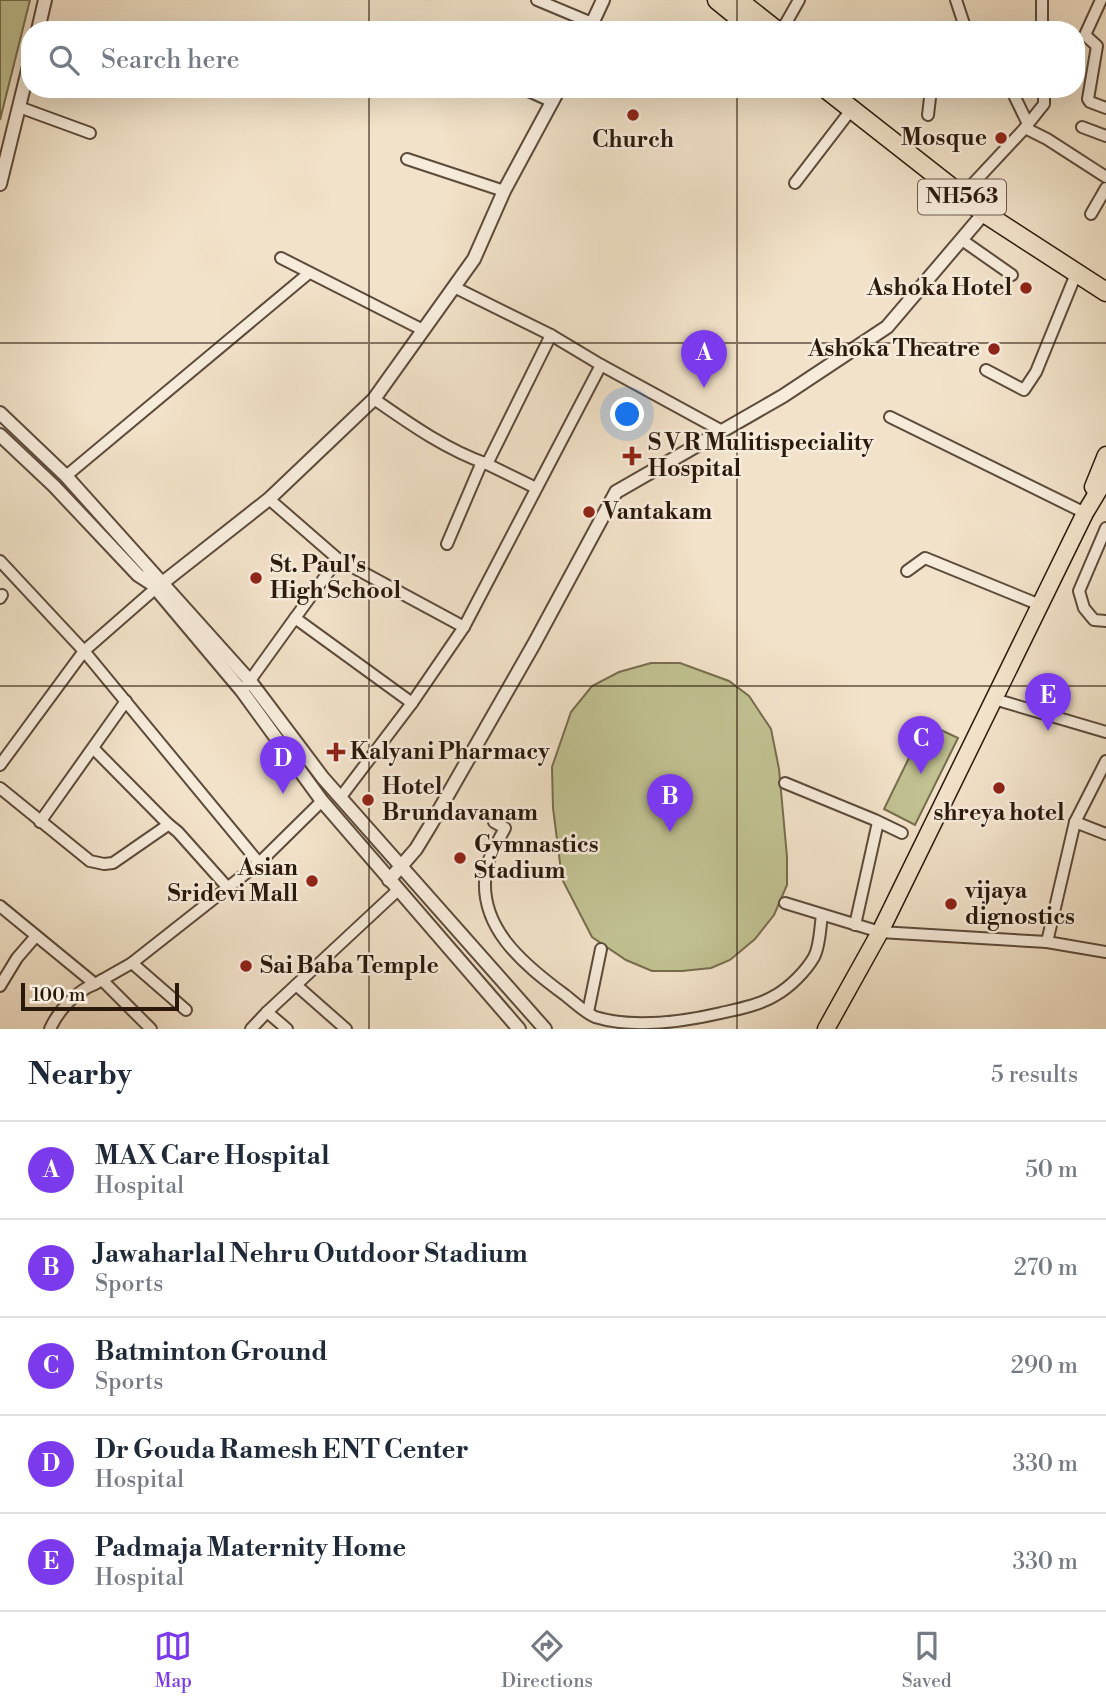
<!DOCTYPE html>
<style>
body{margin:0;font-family:"Libre Bodoni",serif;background:#f2f2f3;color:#1f2937}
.scale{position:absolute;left:21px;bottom:18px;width:158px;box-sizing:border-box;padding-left:7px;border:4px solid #2a190b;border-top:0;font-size:19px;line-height:24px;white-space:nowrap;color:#2a190b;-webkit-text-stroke:5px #f7ecdc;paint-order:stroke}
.you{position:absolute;left:628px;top:415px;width:24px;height:24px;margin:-18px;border:5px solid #fff;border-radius:50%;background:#1a73e8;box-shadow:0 0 0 10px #1a73e833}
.badge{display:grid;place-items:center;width:46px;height:46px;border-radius:50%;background:#7c3aed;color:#fff;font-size:23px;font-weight:700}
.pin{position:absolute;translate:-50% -58px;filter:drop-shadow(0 2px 4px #0008)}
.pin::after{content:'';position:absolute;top:37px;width:24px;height:21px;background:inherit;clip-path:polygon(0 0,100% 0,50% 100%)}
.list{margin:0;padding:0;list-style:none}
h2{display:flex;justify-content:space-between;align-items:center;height:91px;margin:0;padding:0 28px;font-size:30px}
h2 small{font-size:23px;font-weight:400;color:#747a83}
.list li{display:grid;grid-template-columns:46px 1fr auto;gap:21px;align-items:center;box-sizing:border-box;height:98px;padding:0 28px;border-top:2px solid #e0e1e3}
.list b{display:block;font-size:26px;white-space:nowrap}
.list p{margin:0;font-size:23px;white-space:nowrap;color:#747a83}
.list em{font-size:23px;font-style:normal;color:#747a83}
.icon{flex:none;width:38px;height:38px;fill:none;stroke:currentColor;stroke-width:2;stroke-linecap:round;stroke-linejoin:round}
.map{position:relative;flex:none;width:1106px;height:1029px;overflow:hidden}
.search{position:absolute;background:#fff;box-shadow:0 7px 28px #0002;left:21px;right:21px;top:21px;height:77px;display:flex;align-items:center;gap:18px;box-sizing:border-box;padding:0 24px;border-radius:28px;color:#747a83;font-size:26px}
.sheet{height:581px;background:#fff}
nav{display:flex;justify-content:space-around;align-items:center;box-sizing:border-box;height:98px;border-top:2px solid #e0e1e3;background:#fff;font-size:19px;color:#747a83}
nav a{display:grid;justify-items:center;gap:4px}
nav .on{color:#7c3aed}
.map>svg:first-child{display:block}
.park{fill:#c1c191;stroke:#766d4e;stroke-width:2}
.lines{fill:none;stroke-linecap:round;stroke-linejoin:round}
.minor-casing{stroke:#5c4b3a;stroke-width:14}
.tertiary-casing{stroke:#5c4b3a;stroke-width:16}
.primary-casing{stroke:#2a190b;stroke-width:19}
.trunk-casing{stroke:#2a190b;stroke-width:21}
.minor{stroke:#f7ecdc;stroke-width:10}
.tertiary{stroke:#f7ecdc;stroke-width:12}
.primary{stroke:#f2e2c9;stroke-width:16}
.trunk{stroke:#f2e2c9;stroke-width:18}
.grid{fill:none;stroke:#2a190b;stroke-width:2;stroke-opacity:0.55}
.poi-dot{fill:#8f2418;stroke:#f7ecdc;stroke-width:2.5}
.labels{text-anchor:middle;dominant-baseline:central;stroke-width:5;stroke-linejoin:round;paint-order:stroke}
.shield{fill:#f7ecdc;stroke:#68584a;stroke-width:2}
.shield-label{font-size:21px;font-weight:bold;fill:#2a190b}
.poi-label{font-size:23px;font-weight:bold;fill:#2a190b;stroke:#f7ecdc;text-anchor:start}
</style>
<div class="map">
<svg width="1106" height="1029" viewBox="0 0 1106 1029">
<rect width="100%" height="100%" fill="#f2e2c9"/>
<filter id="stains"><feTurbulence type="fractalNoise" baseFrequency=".00286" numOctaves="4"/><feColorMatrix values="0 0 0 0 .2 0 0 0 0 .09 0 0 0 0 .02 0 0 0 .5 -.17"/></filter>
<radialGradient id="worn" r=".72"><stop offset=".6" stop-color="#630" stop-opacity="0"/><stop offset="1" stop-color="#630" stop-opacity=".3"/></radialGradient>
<g class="park">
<polygon points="0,0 30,0 0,120"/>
<polygon points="651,663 680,663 729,681 749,696 771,729 779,769 787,857 787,885 774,915 755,939 730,960 711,968 682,971 652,971 626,960 592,937 562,879 553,808 552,767 571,712 592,686 619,672"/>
<polygon points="926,723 958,738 915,825 884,809"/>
</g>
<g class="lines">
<defs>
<g id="minor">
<polyline points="537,0 592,23"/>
<polyline points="956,0 966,30"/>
<polyline points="1101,0 1085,35 1097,46 1088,99 1090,102 1106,108"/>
<polyline points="782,30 799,0"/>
<polyline points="1042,30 1042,0"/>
<polyline points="524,89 553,102"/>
<polyline points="1011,89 1028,124 1044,104 1044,89"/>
<polyline points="19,107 90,133"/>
<polyline points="928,115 931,89"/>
<polyline points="1028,124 1025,128 1047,139 1106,177"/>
<polyline points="1082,127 1106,136"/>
<polyline points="407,159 504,191"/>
<polyline points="795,183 851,110"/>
<polyline points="969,188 1025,128"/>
<polyline points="1091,214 1106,188"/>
<polyline points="962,240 1012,275"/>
<polyline points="281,258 423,330"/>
<polyline points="454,287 551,335 601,365"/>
<polyline points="986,370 1024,390 1036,372 1076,274"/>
<path d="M374,399C410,424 445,449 487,464L551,335"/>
<polyline points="890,417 1085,513"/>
<polyline points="487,464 536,488"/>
<polyline points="66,476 309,273"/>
<polyline points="269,499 338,559 464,627 412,703 340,798"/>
<polyline points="1106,528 1079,591 1084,608 1094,620 1106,621"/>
<polyline points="447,544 482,462"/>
<polyline points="0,561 84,651 259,863"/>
<polyline points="907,571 925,558 1040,605"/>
<polyline points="0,598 2,595"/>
<polyline points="295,618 338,559"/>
<polyline points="464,627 601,365 722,431"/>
<polyline points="246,686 295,618 412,703"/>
<polyline points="994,699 1106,732"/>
<polyline points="0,765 84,651 156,588"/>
<polyline points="785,783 875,820 902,833"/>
<polyline points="0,788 90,861 104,864 113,863 165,827 167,823 94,749"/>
<polyline points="40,822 126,701"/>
<path d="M494,822L505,828C499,840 490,853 487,866C474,925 524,965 565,995C574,1002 584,1012 595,1017C634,1029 682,1022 721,1013C739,1009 760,1005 776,995C790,987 806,971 814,957C820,946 820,928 822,915"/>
<polyline points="1075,822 1106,834"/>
<polyline points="167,823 178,832 228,888"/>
<polyline points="785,903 880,932 1047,942 1106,952"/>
<polyline points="0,906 95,984 132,963 259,863 322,801"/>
<polyline points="855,925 878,822"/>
<polyline points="1047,942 1075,822 1106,761"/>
<polyline points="132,963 186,1010"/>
<polyline points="102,980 151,1029"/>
<polyline points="296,985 346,1029"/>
<polyline points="0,986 17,958 36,936"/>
<polyline points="588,1012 601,949"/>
<path d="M50,1029C58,1011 76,991 95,984"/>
<polyline points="251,1029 267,1012"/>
<polyline points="287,1029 267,1012 398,890"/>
</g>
<g id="tertiary">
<polyline points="38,30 45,0"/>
<polyline points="589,30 603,0"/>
<polyline points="0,184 30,62"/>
<polyline points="0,413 66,476 250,681 323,778 545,1029"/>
<polyline points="0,435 54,486 138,575 152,584 242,691 322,801 519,1029"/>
<polyline points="156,588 269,499 374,399 474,259 504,191 559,89"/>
<polyline points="389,880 416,849 430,826 534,644 616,492 783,396 887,327 984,213"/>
</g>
<g id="primary">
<polyline points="1093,487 1106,455"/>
<polyline points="826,1029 880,932 1085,513 1106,478"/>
</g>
<g id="trunk">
<polyline points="717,0 754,30"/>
<polyline points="738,0 776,30"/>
<polyline points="826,89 984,213 1106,292"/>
</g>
</defs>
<use href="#minor" class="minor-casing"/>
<use href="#tertiary" class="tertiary-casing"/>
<use href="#primary" class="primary-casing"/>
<use href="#trunk" class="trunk-casing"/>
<use href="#minor" class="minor"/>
<use href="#tertiary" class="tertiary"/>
<use href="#primary" class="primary"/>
<use href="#trunk" class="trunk"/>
</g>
<path class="grid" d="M369,0V30M737,0V30M369,89V1029M737,89V1029M0,343H1106M0,686H1106"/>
<g class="poi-dot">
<circle cx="633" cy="115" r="7"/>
<circle cx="1001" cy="138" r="7"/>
<circle cx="1026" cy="288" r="7"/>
<circle cx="994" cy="349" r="7"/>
<path d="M628.5 445.5h7v7h7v7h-7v7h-7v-7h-7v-7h7z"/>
<circle cx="589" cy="512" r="7"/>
<circle cx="256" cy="578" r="7"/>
<path d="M332.5 741.5h7v7h7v7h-7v7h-7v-7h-7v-7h7z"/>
<circle cx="999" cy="788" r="7"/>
<circle cx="368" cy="800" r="7"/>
<circle cx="460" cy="858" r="7"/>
<circle cx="312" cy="881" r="7"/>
<circle cx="951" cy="904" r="7"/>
<circle cx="246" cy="966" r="7"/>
</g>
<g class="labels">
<rect class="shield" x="918" y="179.5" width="88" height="35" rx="5"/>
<g class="shield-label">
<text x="962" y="197">NH563</text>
</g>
<g class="poi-label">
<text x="987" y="138" text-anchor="end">Mosque</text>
<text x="633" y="140" text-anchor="middle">Church</text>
<text x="1012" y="288" text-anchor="end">Ashoka Hotel</text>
<text x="980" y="349" text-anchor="end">Ashoka Theatre</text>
<text x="648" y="443">S V R Mulitispeciality<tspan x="648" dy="26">Hospital</tspan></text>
<text x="603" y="512">Vantakam</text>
<text x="270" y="565">St. Paul's<tspan x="270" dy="26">High School</tspan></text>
<text x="350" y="752">Kalyani Pharmacy</text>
<text x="382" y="787">Hotel<tspan x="382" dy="26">Brundavanam</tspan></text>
<text x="999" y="813" text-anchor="middle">shreya hotel</text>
<text x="474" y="845">Gymnastics<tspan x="474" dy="26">Stadium</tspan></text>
<text x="298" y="868" text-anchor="end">Asian<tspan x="298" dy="26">Sridevi Mall</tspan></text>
<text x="965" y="891">vijaya<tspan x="965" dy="26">dignostics</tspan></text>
<text x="260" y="966">Sai Baba Temple</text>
</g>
</g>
<rect width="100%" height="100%" filter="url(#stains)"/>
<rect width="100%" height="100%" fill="url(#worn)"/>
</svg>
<div class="scale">100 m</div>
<div class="you"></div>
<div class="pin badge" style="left:704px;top:388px">A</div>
<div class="pin badge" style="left:670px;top:832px">B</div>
<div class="pin badge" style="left:921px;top:774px">C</div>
<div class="pin badge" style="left:283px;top:794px">D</div>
<div class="pin badge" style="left:1048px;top:731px">E</div>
<div class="search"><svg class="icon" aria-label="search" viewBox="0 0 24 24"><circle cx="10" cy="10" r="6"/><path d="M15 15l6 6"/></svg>Search here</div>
</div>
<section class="sheet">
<h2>Nearby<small>5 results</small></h2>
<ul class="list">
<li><span class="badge">A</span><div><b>MAX Care Hospital</b><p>Hospital</p></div><em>50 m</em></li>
<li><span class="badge">B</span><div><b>Jawaharlal Nehru Outdoor Stadium</b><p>Sports</p></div><em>270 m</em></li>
<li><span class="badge">C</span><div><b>Batminton Ground</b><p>Sports</p></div><em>290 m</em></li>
<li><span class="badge">D</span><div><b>Dr Gouda Ramesh ENT Center</b><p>Hospital</p></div><em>330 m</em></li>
<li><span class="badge">E</span><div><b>Padmaja Maternity Home</b><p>Hospital</p></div><em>330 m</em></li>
</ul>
</section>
<nav>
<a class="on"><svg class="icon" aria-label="map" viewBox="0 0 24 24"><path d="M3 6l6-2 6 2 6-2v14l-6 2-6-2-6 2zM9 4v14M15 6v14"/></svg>Map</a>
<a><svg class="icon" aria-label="directions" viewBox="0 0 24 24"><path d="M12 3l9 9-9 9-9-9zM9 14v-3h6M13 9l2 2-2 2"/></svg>Directions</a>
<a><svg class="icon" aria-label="saved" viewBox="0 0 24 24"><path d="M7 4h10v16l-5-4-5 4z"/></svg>Saved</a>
</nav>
